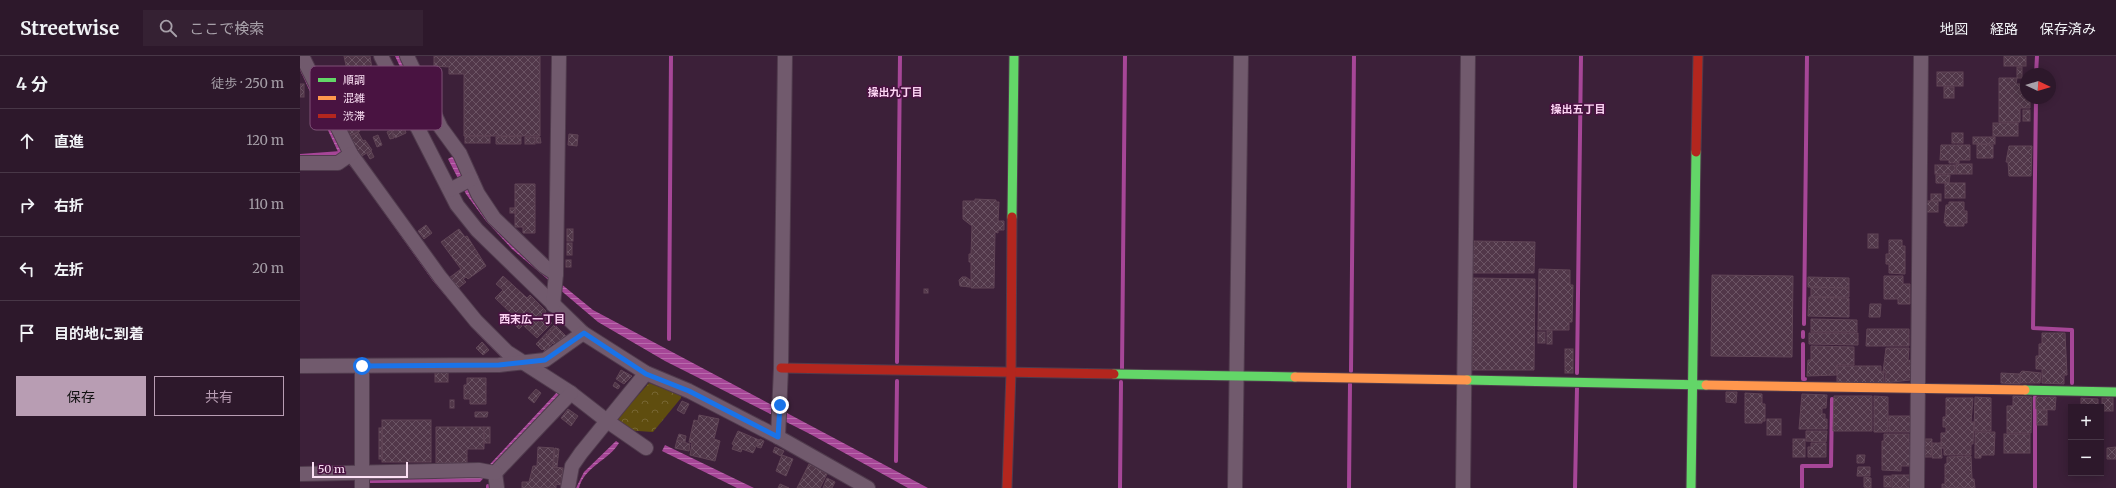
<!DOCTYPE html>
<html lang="ja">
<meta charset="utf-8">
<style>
body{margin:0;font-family:Merriweather,"Noto Sans JP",serif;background:#352133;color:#f1f3f6}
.controls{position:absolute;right:12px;bottom:12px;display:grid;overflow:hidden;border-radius:0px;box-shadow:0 2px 10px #0003}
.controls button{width:36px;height:36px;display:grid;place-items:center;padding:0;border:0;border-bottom:1px solid #483747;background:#2d182b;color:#f1f3f6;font:20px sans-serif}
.compass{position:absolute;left:1720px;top:12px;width:36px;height:36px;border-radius:50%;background:#2d182b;box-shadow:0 2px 10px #0003;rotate:94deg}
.scale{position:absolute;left:12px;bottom:10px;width:96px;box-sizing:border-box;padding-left:4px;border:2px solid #fbe0f4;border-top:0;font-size:11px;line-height:14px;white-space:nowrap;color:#fbe0f4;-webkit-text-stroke:3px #491341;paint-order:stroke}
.stop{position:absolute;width:12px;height:12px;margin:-9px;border:3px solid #1a73e8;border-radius:50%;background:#fff}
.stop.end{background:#1a73e8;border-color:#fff;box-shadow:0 1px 4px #0008}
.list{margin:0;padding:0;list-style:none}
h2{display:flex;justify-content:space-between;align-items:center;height:52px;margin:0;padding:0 16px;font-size:17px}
h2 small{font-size:13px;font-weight:400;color:#a7a0a9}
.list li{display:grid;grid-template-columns:26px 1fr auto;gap:12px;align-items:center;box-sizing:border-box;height:64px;padding:0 16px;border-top:1px solid #483747}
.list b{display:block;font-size:15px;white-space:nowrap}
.list em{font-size:13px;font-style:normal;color:#a7a0a9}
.actions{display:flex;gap:8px;padding:12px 16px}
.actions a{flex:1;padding:9px 0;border:1px solid #b89db3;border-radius:0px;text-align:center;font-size:14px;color:#b89db3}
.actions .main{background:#b89db3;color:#111}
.icon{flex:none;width:22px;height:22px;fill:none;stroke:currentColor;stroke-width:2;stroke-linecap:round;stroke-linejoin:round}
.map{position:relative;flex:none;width:1816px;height:432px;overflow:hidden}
header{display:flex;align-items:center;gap:24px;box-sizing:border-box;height:56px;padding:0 20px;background:#2d182b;border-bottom:1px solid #483747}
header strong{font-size:19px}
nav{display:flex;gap:22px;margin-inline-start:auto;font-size:14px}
.search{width:280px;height:36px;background:#352133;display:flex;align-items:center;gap:10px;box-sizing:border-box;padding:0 14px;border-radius:0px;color:#a7a0a9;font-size:15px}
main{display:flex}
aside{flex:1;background:#2d182b}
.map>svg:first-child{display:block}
.forest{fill:url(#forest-crowns)}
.water{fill:url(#water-rules)}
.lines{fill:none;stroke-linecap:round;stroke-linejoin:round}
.stream{stroke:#a64697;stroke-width:4}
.building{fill:url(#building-cross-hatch);stroke:#604556}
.street-casing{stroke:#503b4d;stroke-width:16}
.fast-casing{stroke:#503b4d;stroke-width:11}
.slow-casing{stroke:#503b4d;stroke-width:11}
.jam-casing{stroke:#503b4d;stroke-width:11}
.street{stroke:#715a6d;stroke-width:14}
.fast{stroke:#63d668;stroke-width:9}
.slow{stroke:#ff974d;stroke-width:9}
.jam{stroke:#b3261e;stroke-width:9}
.route{stroke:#1a73e8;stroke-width:5}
.labels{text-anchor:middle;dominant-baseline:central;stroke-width:3.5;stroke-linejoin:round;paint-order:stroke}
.neighbourhood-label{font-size:11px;font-weight:bold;fill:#fcd4f3;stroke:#491341}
.key{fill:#491341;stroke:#7e5077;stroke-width:1}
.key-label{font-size:11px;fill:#fbe0f4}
</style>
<header>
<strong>Streetwise</strong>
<div class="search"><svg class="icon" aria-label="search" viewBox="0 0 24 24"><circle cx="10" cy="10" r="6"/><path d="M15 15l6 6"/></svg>ここで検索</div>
<nav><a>地図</a><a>経路</a><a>保存済み</a></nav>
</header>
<main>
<aside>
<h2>4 分<small>徒歩 · 250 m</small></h2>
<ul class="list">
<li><svg class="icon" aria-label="ahead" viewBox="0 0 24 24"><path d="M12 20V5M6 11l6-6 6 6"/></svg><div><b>直進</b></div><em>120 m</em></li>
<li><svg class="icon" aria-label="right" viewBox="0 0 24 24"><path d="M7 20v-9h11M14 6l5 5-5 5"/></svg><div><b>右折</b></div><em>110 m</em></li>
<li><svg class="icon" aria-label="left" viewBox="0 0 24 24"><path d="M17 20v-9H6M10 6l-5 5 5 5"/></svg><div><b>左折</b></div><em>20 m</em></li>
<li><svg class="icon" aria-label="arrive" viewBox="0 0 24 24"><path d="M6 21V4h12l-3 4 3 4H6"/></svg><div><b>目的地に到着</b></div></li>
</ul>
<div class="actions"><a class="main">保存</a><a>共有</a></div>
</aside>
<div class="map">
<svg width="1816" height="432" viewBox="0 0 1816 432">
<defs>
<pattern id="forest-crowns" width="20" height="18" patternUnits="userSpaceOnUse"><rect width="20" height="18" fill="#5f4d0f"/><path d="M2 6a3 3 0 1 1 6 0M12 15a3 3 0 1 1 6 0" fill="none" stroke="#763"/></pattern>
<pattern id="water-rules" width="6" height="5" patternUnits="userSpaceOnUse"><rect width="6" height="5" fill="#a64697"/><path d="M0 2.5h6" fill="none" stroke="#b869ab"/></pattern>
<pattern id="building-cross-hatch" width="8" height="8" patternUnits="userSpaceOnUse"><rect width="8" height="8" fill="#513749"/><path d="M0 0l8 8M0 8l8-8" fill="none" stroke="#6b5464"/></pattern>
</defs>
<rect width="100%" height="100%" fill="#3c2039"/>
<polygon class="forest" points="349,327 381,339 381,342 353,376 323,374 317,363"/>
<g class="water">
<polygon points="95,0 103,0 109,13 103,17"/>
<polygon points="0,6 136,221 253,332 202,302 178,278 133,225 53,113 39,98 0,14"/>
<polygon points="155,99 171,133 249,218 293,254 628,432 608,432 510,378 365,305 298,266 212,193 186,165 166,138 148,103"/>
<polygon points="259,334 262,337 180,426 69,427 70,421 179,420"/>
<path d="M316,385L319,387C309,404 284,411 279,432H276L284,416Z"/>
<polygon points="365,389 454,432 437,432 362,395"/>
</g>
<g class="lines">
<g class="stream">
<polyline points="1736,18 1737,0"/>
<polyline points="1736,42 1733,272 1772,274 1772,327"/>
<polyline points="0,100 41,97"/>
<polyline points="1504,268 1507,0"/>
<polyline points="1503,281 1503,276"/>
<polyline points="369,283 371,0"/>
<polyline points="1503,288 1503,323 1505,323"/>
<polyline points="597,306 600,0"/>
<polyline points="822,313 825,0"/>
<polyline points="1051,315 1054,0"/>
<polyline points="1277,317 1281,0"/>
<polyline points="596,405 597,325"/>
<polyline points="188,430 188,432"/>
<polyline points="820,432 821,326"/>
<polyline points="1049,432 1050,328"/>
<polyline points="1275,432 1277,332"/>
<polyline points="1502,432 1502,410 1531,410 1532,343"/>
<polyline points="1735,432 1735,341"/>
</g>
</g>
<g class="building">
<polygon points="44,0 70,0 72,13 62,15 63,21 34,28 33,25 24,28 22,20 47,14"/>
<polygon points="134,0 240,0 240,80 164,80 164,18 149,18 149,11 134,10"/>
<rect x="1704" y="0" width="22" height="10"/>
<rect x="1717" y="11" width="5" height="11"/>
<rect x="1637" y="16" width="26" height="14"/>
<polygon points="1699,22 1717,22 1716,28 1720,28 1720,36 1726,36 1726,42 1730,42 1730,52 1720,52 1720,66 1699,66"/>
<rect x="0" y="28" width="4" height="13"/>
<rect x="1644" y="31" width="10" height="11"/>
<rect x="1723" y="54" width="7" height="11"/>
<polygon points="56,63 60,75 47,81 42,70"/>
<polygon points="103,67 106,77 95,82 91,72"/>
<rect x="1693" y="67" width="25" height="13"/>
<polygon points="91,74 94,82 90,83 87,76"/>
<polygon points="58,76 63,85 65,84 72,94 60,101 49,81"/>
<rect x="1652" y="77" width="11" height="10"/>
<polygon points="269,78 278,79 277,90 268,89"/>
<polygon points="78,79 82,89 77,91 73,81"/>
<rect x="165" y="80" width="25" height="7"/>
<polygon points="221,80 221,88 196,88 196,81"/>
<rect x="225" y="81" width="10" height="7"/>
<polygon points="236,81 240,81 241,87 236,87"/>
<rect x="1673" y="81" width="22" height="7"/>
<polygon points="1677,88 1693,89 1693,102 1677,102"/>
<polygon points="1641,89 1670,89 1670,104 1659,104 1659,107 1649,107 1649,104 1640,104"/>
<polygon points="1709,90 1732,90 1731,120 1709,120 1708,106 1706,106"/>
<polygon points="71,95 74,101 70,103 67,98"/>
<rect x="1656" y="108" width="16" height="10"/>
<rect x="1635" y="109" width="20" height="9"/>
<polygon points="1636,119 1650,119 1649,127 1636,127"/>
<rect x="1645" y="127" width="20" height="15"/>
<polygon points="215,128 235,128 235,177 223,177 223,171 215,171"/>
<rect x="1631" y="138" width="10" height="7"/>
<polygon points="675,143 696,144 696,146 699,146 698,165 704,165 704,174 698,174 698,177 695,176 694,232 671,232 671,206 669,206 669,198 671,198 672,170 663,163 663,145 675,145"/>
<rect x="1626" y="145" width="12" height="11"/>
<polygon points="1649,146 1664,146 1664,155 1667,155 1667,167 1664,167 1664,170 1646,170 1646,167 1644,167 1646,149 1649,149"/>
<rect x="210" y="152" width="5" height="5"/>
<polygon points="126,169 132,177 124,183 118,175"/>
<polygon points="159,173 165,181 167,180 186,210 168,223 166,221 163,223 166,226 157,233 149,222 161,213 141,186"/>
<rect x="267" y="173" width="6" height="12"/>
<rect x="1568" y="178" width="10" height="14"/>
<polygon points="1589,184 1602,184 1602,190 1605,190 1605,218 1589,217 1589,208 1586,208 1586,198 1589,198"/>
<polygon points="1174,185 1235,186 1234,217 1173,217"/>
<rect x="267" y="187" width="5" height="12"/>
<rect x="266" y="204" width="5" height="7"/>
<polygon points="1239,213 1270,214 1270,229 1273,229 1272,266 1269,266 1269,274 1238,274"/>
<polygon points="1412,219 1493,220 1492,301 1411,300"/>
<polygon points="203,220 227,242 230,239 246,255 244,259 252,267 237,282 223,269 219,273 210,264 214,260 195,242 203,234 196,228"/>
<polygon points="1584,220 1603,220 1603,228 1610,228 1610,248 1598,248 1598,243 1584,243"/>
<polygon points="662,221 666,221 670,224 670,231 660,230 659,224"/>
<polygon points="1508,221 1549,222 1549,232 1508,231"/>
<polygon points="1173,222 1235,223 1234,314 1172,314"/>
<polygon points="1511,231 1549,232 1549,241 1511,241"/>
<rect x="624" y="233" width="4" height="4"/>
<polygon points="1509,241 1549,242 1549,261 1508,260"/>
<polygon points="1570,248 1581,248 1580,261 1569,261"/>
<polygon points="1511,263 1557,264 1557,276 1511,276"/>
<polygon points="255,268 257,270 246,281 253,287 245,295 243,293 242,294 236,288"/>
<polygon points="257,271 266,280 256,290 247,281"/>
<polygon points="1567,273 1609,273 1609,290 1566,290"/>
<rect x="1247" y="275" width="5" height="13"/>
<rect x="1238" y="276" width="7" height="11"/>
<polygon points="1509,277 1558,277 1558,289 1509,288"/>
<polygon points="1742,277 1765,277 1767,319 1764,319 1764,328 1742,327 1742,313 1736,313 1736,300 1739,300 1739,288 1742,288"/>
<polygon points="182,286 189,294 183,299 176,292"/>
<polygon points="1511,290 1554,291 1554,309 1537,309 1537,319 1507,320 1508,304 1511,304"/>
<polygon points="1586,292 1609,292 1608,304 1612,305 1612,322 1610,324 1585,327 1586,316 1583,316"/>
<rect x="1265" y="293" width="8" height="24"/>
<polygon points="1537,310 1581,310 1581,316 1584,316 1584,327 1537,326"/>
<polygon points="321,314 332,320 324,328 316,323"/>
<polygon points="1722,315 1741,317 1740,327 1720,327 1720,317"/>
<rect x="135" y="316" width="13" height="10"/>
<polygon points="1701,317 1720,318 1720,328 1701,327"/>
<polygon points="167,322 186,322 186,348 170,348 170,343 164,343 164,329 167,329"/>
<polygon points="315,326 320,330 318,333 313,330"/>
<polygon points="236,333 241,337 234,347 228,342"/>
<polygon points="1426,336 1437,336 1436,347 1426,346"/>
<polygon points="1445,337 1462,338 1462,348 1465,348 1465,365 1462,365 1462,367 1445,367"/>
<polygon points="1502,338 1527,339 1526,352 1522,352 1522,358 1525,358 1525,363 1527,363 1527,373 1499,373"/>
<polygon points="1534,340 1572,340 1572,375 1533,375"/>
<polygon points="1574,340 1588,341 1588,376 1574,376"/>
<polygon points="1713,340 1732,341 1731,377 1707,377 1707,350 1713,350"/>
<polygon points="1675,341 1691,342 1691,375 1674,375"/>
<polygon points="1736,341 1756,341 1755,354 1736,353"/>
<polygon points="1646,342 1673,342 1671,366 1674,366 1673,388 1671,388 1671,399 1644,399 1644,392 1641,392 1641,377 1646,377 1646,371 1643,371 1643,361 1646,361"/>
<polygon points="1781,342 1798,343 1798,351 1781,351"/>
<rect x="1802" y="342" width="11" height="13"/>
<rect x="150" y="344" width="4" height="8"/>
<polygon points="382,345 389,348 384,358 377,354"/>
<polygon points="268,353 278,360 271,370 261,362"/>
<rect x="1737" y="354" width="10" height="15"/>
<polygon points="175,356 188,356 187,361 175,361"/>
<polygon points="399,359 419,363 414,383 420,385 415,405 390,399 392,387 389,386 394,364 398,365"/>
<rect x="1589" y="360" width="23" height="16"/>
<rect x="1467" y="363" width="14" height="16"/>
<rect x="82" y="364" width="49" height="42"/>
<polygon points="136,371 184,371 184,393 167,393 167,407 136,407"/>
<rect x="184" y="371" width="6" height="16"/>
<rect x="79" y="372" width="3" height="31"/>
<polygon points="438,375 459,384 453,397 442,393 441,396 432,393 434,389 432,388"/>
<polygon points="1506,375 1527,375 1526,386 1506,385"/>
<polygon points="1675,376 1695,376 1694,399 1681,399 1681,402 1675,402"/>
<polygon points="379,378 386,380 385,386 377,384"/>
<polygon points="1584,378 1609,378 1609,387 1612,387 1611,410 1601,410 1601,415 1582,414 1582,385 1584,385"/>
<rect x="1704" y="378" width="26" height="19"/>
<polygon points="460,383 464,385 461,392 457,391"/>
<rect x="1493" y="383" width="12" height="18"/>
<polygon points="1625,383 1632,383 1631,401 1625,401"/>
<polygon points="377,384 390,388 389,395 375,392"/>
<polygon points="1511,387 1526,387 1526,401 1508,401 1508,391 1511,391"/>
<polygon points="1632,387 1641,387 1642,402 1632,402"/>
<polygon points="238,391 254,392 253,411 263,412 261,429 256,428 256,432 222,432 222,426 229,426 233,410 237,410"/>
<polygon points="475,391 484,395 481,400 473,396"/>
<polygon points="1816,391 1816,403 1807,403 1807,392"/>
<polygon points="255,392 259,393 257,411 253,411"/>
<polygon points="482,399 493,403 486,420 476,415"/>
<polygon points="1557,399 1565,399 1564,407 1557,407"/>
<polygon points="1671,400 1672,423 1674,423 1675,432 1642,432 1642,428 1645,428 1645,408 1647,408 1647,401"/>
<polygon points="509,408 527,418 520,432 497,432"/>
<polygon points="1558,411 1570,411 1570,420 1557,420"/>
<rect x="1592" y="419" width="18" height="13"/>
<rect x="1584" y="420" width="7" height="11"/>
<polygon points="1564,421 1571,422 1571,432 1564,431"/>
<polygon points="527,422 535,426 532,432 523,432"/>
<polygon points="480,428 489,432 478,432"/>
</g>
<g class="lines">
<defs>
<g id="street">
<polyline points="2,0 51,98 140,221 176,265 207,296 271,337 307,365 346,392"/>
<polyline points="81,0 157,149 177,174 283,277 346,317 389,335 478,381 568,432"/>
<polyline points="107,0 141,72 160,98 178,138 194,162 244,210 256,218"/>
<polyline points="0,107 38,107 51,98"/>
<polyline points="150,134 171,123"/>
<polyline points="253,249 256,218 259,0"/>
<polyline points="0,310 199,309 245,304 283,277"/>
<polyline points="478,381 481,312 485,0"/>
<polyline points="195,417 271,337"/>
<polyline points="195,417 197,432"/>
<polyline points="0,418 179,414 195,417"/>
<polyline points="62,432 62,310"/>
<polyline points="268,432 272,410 281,397 346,317"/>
<polyline points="935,432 941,0"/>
<polyline points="1163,432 1168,0"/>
<polyline points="1617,432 1621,0"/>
</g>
<g id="fast">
<polyline points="712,161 714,0"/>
<polyline points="814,318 995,321"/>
<polyline points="1167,324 1406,329"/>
<polyline points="1725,334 1816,336"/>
<polyline points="1391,432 1396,96"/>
</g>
<g id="slow">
<polyline points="995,321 1167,324"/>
<polyline points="1406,329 1725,334"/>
</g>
<g id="jam">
<polyline points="1396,96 1398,0"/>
<polyline points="481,312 814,318"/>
<polyline points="707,432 711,316 712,161"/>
</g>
</defs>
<use href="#street" class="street-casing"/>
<use href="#fast" class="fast-casing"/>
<use href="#slow" class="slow-casing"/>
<use href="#jam" class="jam-casing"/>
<use href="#street" class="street"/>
<use href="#fast" class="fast"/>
<use href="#slow" class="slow"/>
<use href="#jam" class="jam"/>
</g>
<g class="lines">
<polyline class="route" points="62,310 199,309 245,304 284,277 346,318 389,335 478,381 480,349"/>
</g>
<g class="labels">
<g class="neighbourhood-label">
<text x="595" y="36">操出九丁目</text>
<text x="1278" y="53">操出五丁目</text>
<text x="232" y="263">西末広一丁目</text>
</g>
</g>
<rect x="10" y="10" width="132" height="64" rx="6" class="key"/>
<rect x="18" y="22" width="18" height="4" fill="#63d668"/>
<rect x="18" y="40" width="18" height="4" fill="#ff974d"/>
<rect x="18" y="58" width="18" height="4" fill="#b3261e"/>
<g class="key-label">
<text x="43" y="28">順調</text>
<text x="43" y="46">混雑</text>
<text x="43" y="64">渋滞</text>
</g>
</svg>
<div class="controls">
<button>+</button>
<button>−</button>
</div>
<svg class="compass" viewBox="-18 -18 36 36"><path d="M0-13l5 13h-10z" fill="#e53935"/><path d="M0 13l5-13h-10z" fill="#a7a0a9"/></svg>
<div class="scale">50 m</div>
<div class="stop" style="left:62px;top:310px"></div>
<div class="stop end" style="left:480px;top:349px"></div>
</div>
</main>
